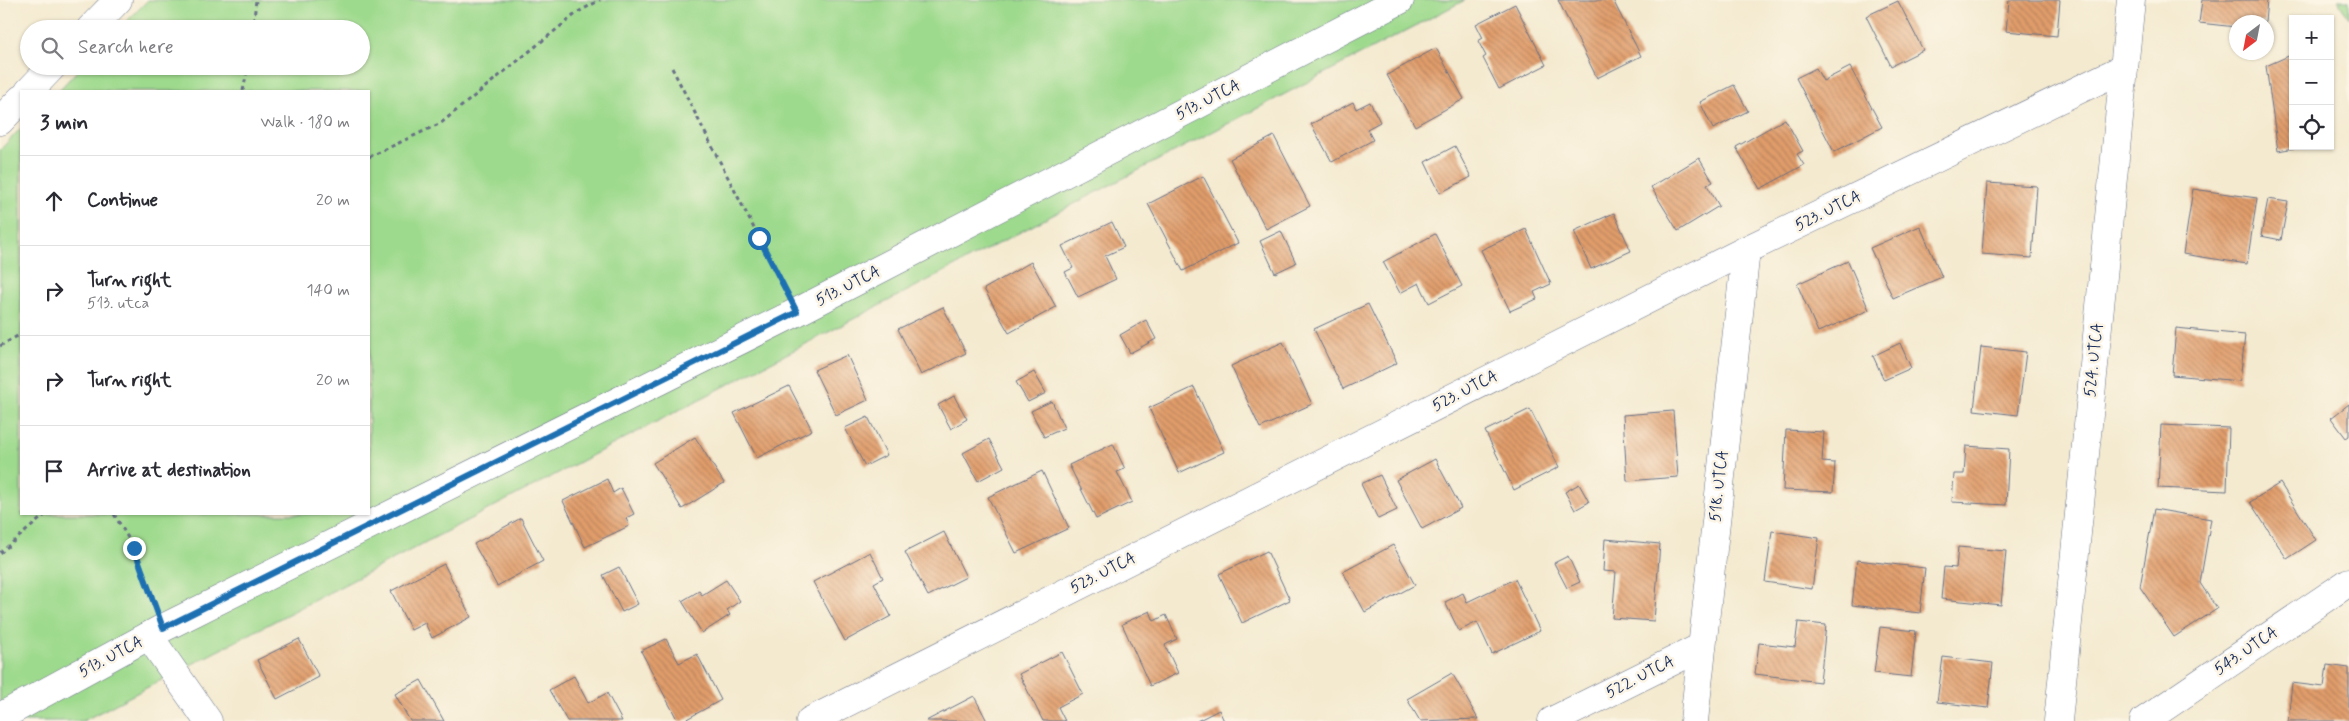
<!DOCTYPE html>
<meta charset="utf-8">
<style>
body{margin:0;font-family:Mynerve,sans-serif;background:#f2f2f3;color:#2b2b33}
.controls{position:absolute;right:15px;top:15px;display:grid;overflow:hidden;border-radius:0px;box-shadow:0 1px 4px #0004}
.controls button{width:45px;height:45px;display:grid;place-items:center;padding:0;border:0;border-bottom:1px solid #e1e1e2;background:#fff;color:#2b2b33;font:25px sans-serif}
.compass{position:absolute;left:2229px;top:15px;width:45px;height:45px;border-radius:50%;background:#fff;box-shadow:0 1px 4px #0004;rotate:212deg}
.stop{position:absolute;width:15px;height:15px;margin:-11px;border:4px solid #1f6fb2;border-radius:50%;background:#fff}
.stop.end{background:#1f6fb2;border-color:#fff;box-shadow:0 1px 5px #0008}
.list{margin:0;padding:0;list-style:none}
h2{display:flex;justify-content:space-between;align-items:center;height:65px;margin:0;padding:0 20px;font-size:21px}
h2 small{font-size:16px;font-weight:400;color:#7c7c81}
.list li{display:grid;grid-template-columns:32px 1fr auto;gap:15px;align-items:center;box-sizing:border-box;height:90px;padding:0 20px;border-top:1px solid #e1e1e2}
.list b{display:block;font-size:19px;white-space:nowrap}
.list p{margin:0;font-size:16px;white-space:nowrap;color:#7c7c81}
.list em{font-size:16px;font-style:normal;color:#7c7c81}
.icon{flex:none;width:28px;height:28px;fill:none;stroke:currentColor;stroke-width:2;stroke-linecap:round;stroke-linejoin:round}
.map{position:relative;flex:none;width:2349px;height:721px;overflow:hidden}
.search{position:absolute;background:#fff;box-shadow:0 1px 4px #0004;left:20px;top:20px;width:350px;height:55px;display:flex;align-items:center;gap:12px;box-sizing:border-box;padding:0 18px;border-radius:28px;color:#7c7c81;font-size:19px}
.panel{position:absolute;background:#fff;box-shadow:0 1px 4px #0004;left:20px;top:90px;width:350px;height:425px;border-radius:0px}
.map>svg:first-child{display:block}
.grass{fill:#9eda8d;stroke:#5c8476}
.building{fill:url(#building-back-hatch)}
.lines{fill:none;stroke-linecap:round;stroke-linejoin:round}
.minor-casing{stroke:#677086;stroke-width:29}
.path{stroke:#677086;stroke-width:3;stroke-dasharray:4 4;stroke-linecap:butt}
.minor{stroke:#fff;stroke-width:28}
.route{stroke:#1f6fb2;stroke-width:6}
.labels{text-anchor:middle;dominant-baseline:central;stroke-width:5;stroke-linejoin:round;paint-order:stroke}
.street-label{font-size:16px;fill:#1b2f5e;stroke:#fcf5e5}
</style>
<div class="map">
<svg width="2349" height="721" viewBox="0 0 2349 721">
<defs>
<pattern id="building-back-hatch" width="6" height="6" patternUnits="userSpaceOnUse" patternTransform="scale(1.25)"><rect width="6" height="6" fill="#e19d6a"/><path d="M-1 5l2 2M0 0l6 6M5-1l2 2" fill="none" stroke="#b6805a"/></pattern>
</defs>
<rect width="100%" height="100%" fill="#fcf5e5"/>
<filter id="ink" filterUnits="userSpaceOnUse"><feTurbulence type="fractalNoise" baseFrequency=".02" numOctaves="2"/><feDisplacementMap in="SourceGraphic" scale="10" xChannelSelector="R" yChannelSelector="G"/><feConvolveMatrix kernelMatrix="1 2 1 2 8 2 1 2 1" color-interpolation-filters="sRGB"/></filter>
<filter id="wash" filterUnits="userSpaceOnUse"><feTurbulence type="fractalNoise" baseFrequency=".0096" numOctaves="4" result="noise"/><feDisplacementMap in="SourceGraphic" scale="20" xChannelSelector="R" yChannelSelector="G"/><feGaussianBlur stdDeviation="1.12" result="paint"/><feColorMatrix in="noise" values="0 0 0 0 0 0 0 0 0 0 0 0 0 0 0 0 0 1.4 0 .05"/><feComposite in="paint" operator="in"/></filter>
<g filter="url(#wash)">
<rect width="100%" height="100%" fill="#f4ead0"/>
<g class="grass">
<polygon points="148,0 1465,0 83,721 0,721 0,150 21,128 21,514 369,514 369,91 58,91 82,66 361,66 361,29 119,29"/>
<polygon points="2338,0 2349,0 2349,18"/>
</g>
<g id="blocks">
<g class="building">
<polygon points="1558,0 1613,0 1641,56 1597,78"/>
<polygon points="2009,0 2060,0 2057,36 2006,31"/>
<polygon points="2202,0 2267,0 2265,22 2236,22 2236,27 2199,23"/>
<polygon points="1898,1 1923,50 1891,66 1866,16"/>
<polygon points="1515,4 1546,65 1499,89 1483,58 1486,56 1478,41 1483,38 1476,24"/>
<polygon points="1436,48 1464,99 1415,126 1387,75"/>
<polygon points="2293,54 2293,146 2300,147 2278,151 2266,66"/>
<polygon points="1850,67 1882,127 1834,152 1796,78 1816,68 1823,81"/>
<polygon points="1734,85 1748,111 1713,129 1700,102"/>
<polygon points="1353,102 1356,109 1370,102 1380,122 1367,129 1373,140 1332,162 1311,124"/>
<polygon points="1785,119 1803,151 1797,154 1804,165 1760,189 1736,147"/>
<polygon points="1274,136 1310,206 1266,229 1230,159"/>
<polygon points="1455,146 1471,177 1440,193 1425,162"/>
<polygon points="1699,158 1713,182 1707,185 1719,206 1678,231 1651,187"/>
<polygon points="1203,176 1238,243 1183,271 1148,204"/>
<polygon points="1987,183 2037,186 2032,258 1982,254"/>
<polygon points="2193,189 2257,198 2247,264 2183,254"/>
<polygon points="2268,199 2288,202 2281,240 2261,236"/>
<polygon points="1614,213 1631,251 1591,269 1574,231"/>
<polygon points="1112,222 1124,247 1105,256 1116,279 1078,297 1065,272 1073,268 1062,246"/>
<polygon points="1920,226 1942,277 1893,298 1870,248"/>
<polygon points="1526,229 1551,284 1534,292 1537,299 1510,311 1481,250"/>
<polygon points="1281,231 1296,263 1275,273 1260,241"/>
<polygon points="1435,234 1462,286 1429,303 1419,283 1400,293 1383,262"/>
<polygon points="1848,261 1869,310 1818,332 1797,284"/>
<polygon points="1031,262 1056,307 1009,333 984,289"/>
<polygon points="1368,304 1397,363 1343,389 1314,329"/>
<polygon points="943,307 966,353 921,375 898,329"/>
<polygon points="1146,320 1156,339 1130,353 1120,335"/>
<polygon points="2176,328 2245,335 2240,381 2172,375"/>
<polygon points="1283,342 1312,404 1260,428 1231,366"/>
<polygon points="1900,343 1911,368 1884,380 1873,356"/>
<polygon points="1981,347 2026,352 2018,415 1974,410"/>
<polygon points="847,355 868,400 836,415 814,370"/>
<polygon points="1034,372 1046,393 1028,402 1016,382"/>
<polygon points="789,386 812,430 757,458 734,413"/>
<polygon points="1194,387 1224,452 1179,473 1149,408"/>
<polygon points="954,396 967,419 951,429 938,405"/>
<polygon points="1052,401 1064,428 1044,437 1031,411"/>
<polygon points="2349,404 2349,436 2346,438 2331,418"/>
<polygon points="1530,409 1559,467 1514,490 1485,431"/>
<polygon points="1673,411 1678,477 1627,481 1623,415"/>
<polygon points="868,417 887,455 865,466 845,428"/>
<polygon points="2161,425 2229,428 2227,491 2158,488"/>
<polygon points="1786,430 1824,432 1822,462 1835,463 1833,492 1783,490"/>
<polygon points="695,437 724,483 682,509 653,463"/>
<polygon points="989,439 1004,467 978,481 963,453"/>
<polygon points="1113,444 1125,469 1117,472 1132,502 1096,519 1069,465"/>
<polygon points="1966,446 2009,449 2006,505 1952,502 1954,474 1964,474"/>
<polygon points="1435,459 1461,508 1422,529 1396,480"/>
<polygon points="1042,471 1069,528 1016,553 988,497"/>
<polygon points="1380,475 1397,510 1378,519 1361,484"/>
<polygon points="607,479 613,493 621,488 634,514 626,518 629,526 585,547 563,501"/>
<polygon points="2280,483 2316,540 2287,559 2250,502"/>
<polygon points="1579,484 1589,502 1575,510 1565,492"/>
<polygon points="2154,509 2211,519 2200,583 2217,609 2174,637 2140,587"/>
<polygon points="521,518 543,561 497,586 474,544"/>
<polygon points="1772,531 1819,538 1812,589 1765,582"/>
<polygon points="944,532 966,577 928,596 905,552"/>
<polygon points="1605,539 1660,544 1654,621 1612,618 1616,572 1603,571"/>
<polygon points="1393,545 1415,585 1365,612 1343,572"/>
<polygon points="1958,547 2006,551 2001,605 1941,599 1944,567 1956,568"/>
<polygon points="1267,551 1290,600 1242,623 1219,574"/>
<polygon points="870,552 883,578 874,583 891,616 845,641 813,582"/>
<polygon points="1568,556 1580,582 1567,588 1554,563"/>
<polygon points="1857,560 1925,568 1920,613 1852,605"/>
<polygon points="444,564 471,617 432,638 425,623 411,630 391,591"/>
<polygon points="619,567 638,604 622,612 603,575"/>
<polygon points="1515,579 1540,631 1492,654 1477,622 1459,631 1445,602 1463,593 1467,602"/>
<polygon points="726,580 740,601 727,610 730,615 702,633 682,601 699,591 702,595"/>
<polygon points="1150,611 1154,621 1166,615 1177,639 1165,645 1178,673 1150,686 1122,624"/>
<polygon points="1798,622 1826,625 1820,682 1755,674 1759,643 1795,647"/>
<polygon points="1880,627 1916,631 1911,677 1874,673"/>
<polygon points="299,639 319,677 277,699 257,660"/>
<polygon points="666,639 679,663 697,654 721,700 683,721 678,721 641,651"/>
<polygon points="1062,652 1083,694 1058,707 1065,721 1043,721 1019,674"/>
<polygon points="1943,657 1993,663 1988,708 1937,702"/>
<polygon points="2327,665 2349,668 2349,721 2288,721 2292,683 2324,687"/>
<polygon points="1452,673 1478,719 1420,721 1407,699"/>
<polygon points="574,676 588,703 607,693 622,721 567,721 549,690"/>
<polygon points="421,680 444,721 410,721 395,694"/>
<polygon points="974,696 987,721 926,721"/>
<polygon points="1219,710 1224,721 1197,721"/>
</g>
</g>
</g>
<g filter="url(#ink)">
<use href="#blocks" fill-opacity="0" stroke="#677086" stroke-width="1"/>
<g class="lines">
<defs>
<g id="minor">
<polyline points="90,29 118,0"/>
<polyline points="29,91 53,66"/>
<polyline points="0,121 21,99"/>
<polyline points="149,636 208,721"/>
<polyline points="0,717 163,628 797,312 1400,0"/>
<polyline points="810,721 1746,250 2124,68"/>
<polyline points="1552,721 1701,647"/>
<polyline points="1694,721 1746,250"/>
<polyline points="2058,721 2131,0"/>
<polyline points="2144,721 2349,582"/>
</g>
</defs>
<use href="#minor" class="minor-casing"/>
<g class="path">
<polyline points="253,29 256,0"/>
<polyline points="672,68 783,285"/>
<polyline points="243,91 248,66"/>
<polyline points="369,157 441,123 578,12 600,0"/>
<polyline points="0,346 21,334"/>
<polyline points="114,514 134,548 153,599"/>
<polyline points="0,553 46,514"/>
</g>
<use href="#minor" class="minor"/>
</g>
</g>
<g class="lines" filter="url(#ink)">
<polyline class="route" points="134,548 163,628 797,312 759,238"/>
</g>
<g class="labels">
<g class="street-label">
<text transform="translate(1208 100) rotate(-27)">513. UTCA</text>
<text transform="translate(1828 211) rotate(-26)">523. UTCA</text>
<text transform="translate(848 286) rotate(-27)">513. UTCA</text>
<text transform="translate(2094 360) rotate(-84)">524. UTCA</text>
<text transform="translate(1465 391) rotate(-27)">523. UTCA</text>
<text transform="translate(1719 486) rotate(-84)">518. UTCA</text>
<text transform="translate(1103 573) rotate(-27)">523. UTCA</text>
<text transform="translate(2246 651) rotate(-34)">543. UTCA</text>
<text transform="translate(111 657) rotate(-28)">513. UTCA</text>
<text transform="translate(1640 677) rotate(-27)">522. UTCA</text>
</g>
</g>
</svg>
<div class="controls">
<button>+</button>
<button>−</button>
<button><svg class="icon" aria-label="locate" viewBox="0 0 24 24"><circle cx="12" cy="12" r="6"/><path d="M12 2v4M12 18v4M2 12h4M18 12h4"/></svg></button>
</div>
<svg class="compass" viewBox="-18 -18 36 36"><path d="M0-13l5 13h-10z" fill="#e53935"/><path d="M0 13l5-13h-10z" fill="#7c7c81"/></svg>
<div class="stop" style="left:759px;top:238px"></div>
<div class="stop end" style="left:134px;top:548px"></div>
<div class="search"><svg class="icon" aria-label="search" viewBox="0 0 24 24"><circle cx="10" cy="10" r="6"/><path d="M15 15l6 6"/></svg>Search here</div>
<section class="panel">
<h2>3 min<small>Walk · 180 m</small></h2>
<ul class="list">
<li><svg class="icon" aria-label="ahead" viewBox="0 0 24 24"><path d="M12 20V5M6 11l6-6 6 6"/></svg><div><b>Continue</b></div><em>20 m</em></li>
<li><svg class="icon" aria-label="right" viewBox="0 0 24 24"><path d="M7 20v-9h11M14 6l5 5-5 5"/></svg><div><b>Turn right</b><p>513. utca</p></div><em>140 m</em></li>
<li><svg class="icon" aria-label="right" viewBox="0 0 24 24"><path d="M7 20v-9h11M14 6l5 5-5 5"/></svg><div><b>Turn right</b></div><em>20 m</em></li>
<li><svg class="icon" aria-label="arrive" viewBox="0 0 24 24"><path d="M6 21V4h12l-3 4 3 4H6"/></svg><div><b>Arrive at destination</b></div></li>
</ul>
</section>
</div>
